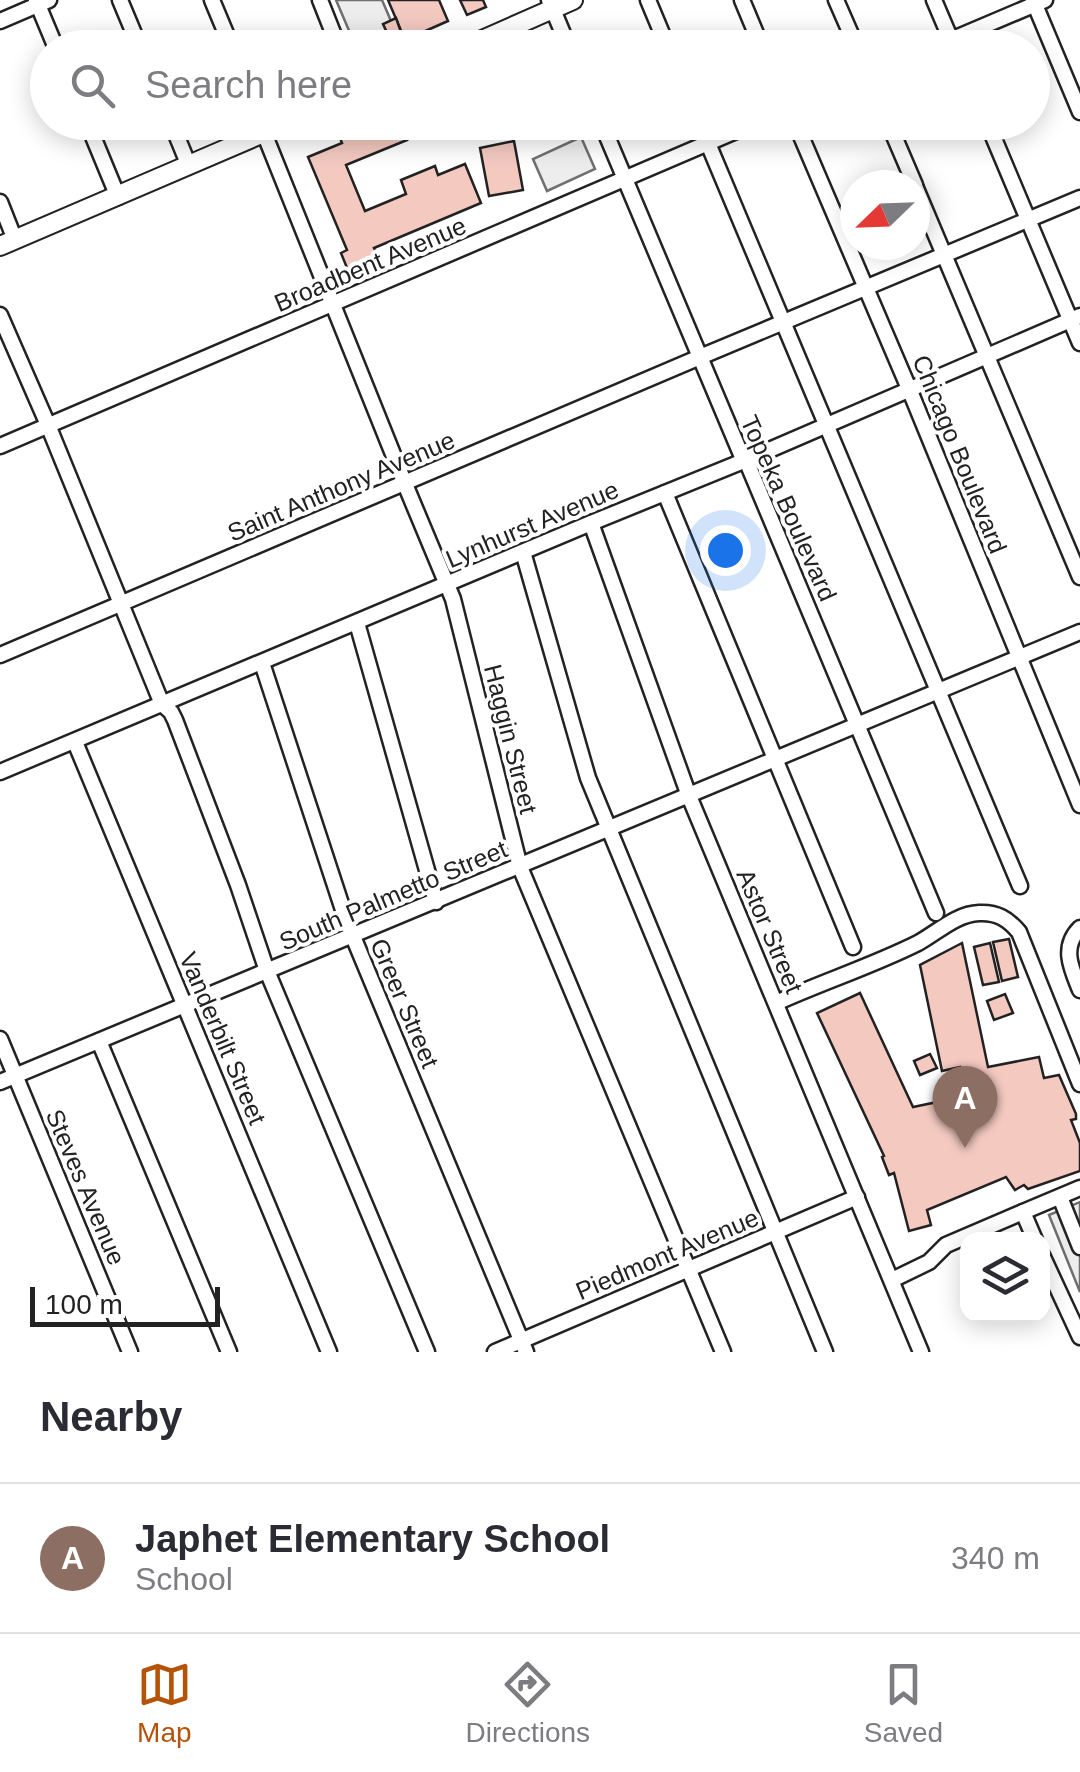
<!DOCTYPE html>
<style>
body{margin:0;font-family:Arial,sans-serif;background:#f2f2f3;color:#2b2b33}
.controls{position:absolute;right:30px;bottom:30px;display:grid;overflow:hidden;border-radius:20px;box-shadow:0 5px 25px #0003}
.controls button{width:90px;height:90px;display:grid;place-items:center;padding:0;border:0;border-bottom:2px solid #e1e1e2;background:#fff;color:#2b2b33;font:50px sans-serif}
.compass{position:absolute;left:840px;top:170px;width:90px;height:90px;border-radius:50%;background:#fff;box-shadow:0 5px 25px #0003;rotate:247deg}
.scale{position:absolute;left:30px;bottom:25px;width:190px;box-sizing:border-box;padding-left:10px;border:5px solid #222;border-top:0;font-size:28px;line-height:35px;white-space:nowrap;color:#222;-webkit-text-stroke:8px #fff;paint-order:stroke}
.you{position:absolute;left:725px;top:550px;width:35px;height:35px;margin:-25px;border:8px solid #fff;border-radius:50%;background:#1a73e8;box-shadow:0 0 0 15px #1a73e833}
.badge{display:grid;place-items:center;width:65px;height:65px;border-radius:50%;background:#b45309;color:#fff;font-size:32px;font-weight:700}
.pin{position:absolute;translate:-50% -82px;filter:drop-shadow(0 2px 5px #0008)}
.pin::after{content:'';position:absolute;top:52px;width:35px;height:30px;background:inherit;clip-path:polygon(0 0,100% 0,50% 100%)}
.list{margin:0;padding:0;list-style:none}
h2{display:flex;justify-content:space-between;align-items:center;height:130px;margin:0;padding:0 40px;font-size:42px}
h2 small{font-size:32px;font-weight:400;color:#7c7c81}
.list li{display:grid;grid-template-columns:65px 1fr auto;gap:30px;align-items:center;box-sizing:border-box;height:150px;padding:0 40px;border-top:2px solid #e1e1e2}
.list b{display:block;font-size:38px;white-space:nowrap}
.list p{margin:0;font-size:32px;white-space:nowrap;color:#7c7c81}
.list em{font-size:32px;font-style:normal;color:#7c7c81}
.icon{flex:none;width:55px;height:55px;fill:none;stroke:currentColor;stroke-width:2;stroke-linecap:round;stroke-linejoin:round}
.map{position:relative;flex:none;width:1080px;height:1352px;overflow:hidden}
.search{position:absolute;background:#fff;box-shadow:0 5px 25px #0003;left:30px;right:30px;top:30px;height:110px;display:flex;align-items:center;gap:25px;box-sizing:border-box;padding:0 35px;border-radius:55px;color:#7c7c81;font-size:38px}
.sheet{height:280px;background:#fff}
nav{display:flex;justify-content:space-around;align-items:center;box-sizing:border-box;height:140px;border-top:2px solid #e1e1e2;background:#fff;font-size:28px;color:#7c7c81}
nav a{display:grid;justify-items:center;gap:5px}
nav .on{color:#b45309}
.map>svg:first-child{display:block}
.parking{fill:#ededed;stroke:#6f6f6f;stroke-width:2.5}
.building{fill:#f3c9c0;stroke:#222;stroke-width:2.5}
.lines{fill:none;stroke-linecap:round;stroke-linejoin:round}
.minor-casing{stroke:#222;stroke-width:19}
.major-casing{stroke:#222;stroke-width:22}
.minor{stroke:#fff;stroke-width:14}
.major{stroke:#fff;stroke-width:18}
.labels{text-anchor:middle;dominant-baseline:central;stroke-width:8;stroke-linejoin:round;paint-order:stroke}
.street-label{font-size:25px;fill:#222;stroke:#fff}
</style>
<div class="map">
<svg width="1080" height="1352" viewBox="0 0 1080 1352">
<rect width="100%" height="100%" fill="#fff"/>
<g class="parking">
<polygon points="336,0 382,0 400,42 386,47 356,47"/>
<polygon points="581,137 595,169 547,191 533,159"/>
<polygon points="1080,1202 1080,1292 1049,1215"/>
</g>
<g class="building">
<polygon points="388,0 439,0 448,21 405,40"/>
<polygon points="460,0 483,0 486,7 467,15"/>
<polygon points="396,18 401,32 389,37 383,24"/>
<polygon points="355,122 399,122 407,140 346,165 365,211 406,194 401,180 435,166 438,175 465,164 481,203 374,248 380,262 366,268 363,262 347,268 341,253 347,250 308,157 342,143 337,130"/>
<polygon points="514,141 523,190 489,196 480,148"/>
<polygon points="1009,939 1018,977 1002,981 993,942"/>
<polygon points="962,943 988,1067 1039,1057 1044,1078 1059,1075 1076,1114 1076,1119 1071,1120 1080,1143 1080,1171 1028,1189 1024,1185 1015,1190 1006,1177 927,1210 931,1225 909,1231 894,1173 889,1175 882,1157 884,1156 817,1013 860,993 913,1107 966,1096 960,1067 942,1071 920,965"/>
<polygon points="990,943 999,982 983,985 974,947"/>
<polygon points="1005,994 1013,1013 994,1020 987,1001"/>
<polygon points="930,1054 937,1068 920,1075 914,1061"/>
</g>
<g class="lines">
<defs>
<g id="minor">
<polyline points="36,0 56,48"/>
<polyline points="120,0 140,48"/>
<polyline points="212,0 232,48"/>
<polyline points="320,0 339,48"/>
<polyline points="549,0 569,48"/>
<polyline points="648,0 668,48"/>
<polyline points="742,0 762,48"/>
<polyline points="836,0 857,48"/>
<polyline points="934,0 954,47"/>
<polyline points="1033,0 1080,112"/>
<polyline points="0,21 49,0"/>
<polyline points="932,48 1045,0"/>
<polyline points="87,122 118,197"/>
<polyline points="171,122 189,166"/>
<polyline points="601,122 743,459 746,460 936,913"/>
<polyline points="699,122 1020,886"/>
<polyline points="795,122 910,391 1080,805"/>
<polyline points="888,122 915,185"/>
<polyline points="987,122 1080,343"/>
<polyline points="264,133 405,484 453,599 520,867 723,1352"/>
<polyline points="915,186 1080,577"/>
<polyline points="0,202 15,240"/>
<polyline points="0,315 48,425 162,704 171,712 175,720 238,885 267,971 427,1352"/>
<polyline points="0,446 757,122"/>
<polyline points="665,493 853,947"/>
<polyline points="591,523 689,796 921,1352"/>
<polyline points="523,552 588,778 825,1352"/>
<polyline points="357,623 436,902"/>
<polyline points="0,655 700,357 1080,198"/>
<polyline points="262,663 347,922 526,1352"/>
<polyline points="75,742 329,1352"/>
<polyline points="0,772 591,523 746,460 1080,316"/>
<path d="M1080,928C1061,947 1071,968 1080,990"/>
<path d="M776,1003C822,982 872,966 918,943C938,932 956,914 979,913C997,912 1008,919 1019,932L1080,1084"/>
<polyline points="0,1039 130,1352"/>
<polyline points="99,1041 229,1352"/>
<polyline points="0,1082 1080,632"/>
<polyline points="1060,1197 1080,1247"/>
<polyline points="1035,1240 1023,1212 1080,1188"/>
<polyline points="1042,1255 1080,1337"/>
<polyline points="892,1280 929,1262 946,1245 1023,1212"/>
<polyline points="495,1352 857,1197"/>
</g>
<g id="major">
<polyline points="464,48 573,0"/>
<polyline points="0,246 289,122"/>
</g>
</defs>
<use href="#minor" class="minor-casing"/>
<use href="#major" class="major-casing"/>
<use href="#minor" class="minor"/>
<use href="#major" class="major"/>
</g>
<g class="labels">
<g class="street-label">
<text transform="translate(370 264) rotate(-23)">Broadbent Avenue</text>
<text transform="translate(960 454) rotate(68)">Chicago Boulevard</text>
<text transform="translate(341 486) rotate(-23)">Saint Anthony Avenue</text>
<text transform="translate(789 508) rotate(66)">Topeka Boulevard</text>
<text transform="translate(532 524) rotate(-23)">Lynhurst Avenue</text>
<text transform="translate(511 739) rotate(76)">Haggin Street</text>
<text transform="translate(393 895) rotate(-23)">South Palmetto Street</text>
<text transform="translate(770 931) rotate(67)">Astor Street</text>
<text transform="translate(405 1003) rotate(67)">Greer Street</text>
<text transform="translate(223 1038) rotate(67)">Vanderbilt Street</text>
<text transform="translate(86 1187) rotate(67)">Steves Avenue</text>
<text transform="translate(667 1254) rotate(-23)">Piedmont Avenue</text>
</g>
</g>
</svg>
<div class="controls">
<button><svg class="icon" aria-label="layers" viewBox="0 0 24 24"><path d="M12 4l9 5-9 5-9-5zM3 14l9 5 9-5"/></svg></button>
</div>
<svg class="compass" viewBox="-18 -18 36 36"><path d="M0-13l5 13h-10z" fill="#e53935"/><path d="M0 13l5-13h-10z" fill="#7c7c81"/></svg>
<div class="scale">100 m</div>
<div class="you"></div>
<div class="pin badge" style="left:965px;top:1148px;background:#8d6e63">A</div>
<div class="search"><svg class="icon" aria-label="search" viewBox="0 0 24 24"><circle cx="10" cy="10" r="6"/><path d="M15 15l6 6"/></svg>Search here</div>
</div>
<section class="sheet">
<h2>Nearby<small></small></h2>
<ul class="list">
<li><span class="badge" style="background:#8d6e63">A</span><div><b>Japhet Elementary School</b><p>School</p></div><em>340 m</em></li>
</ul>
</section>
<nav>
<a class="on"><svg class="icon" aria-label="map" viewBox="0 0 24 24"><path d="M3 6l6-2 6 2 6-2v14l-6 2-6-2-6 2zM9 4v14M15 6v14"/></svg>Map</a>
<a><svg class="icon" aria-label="directions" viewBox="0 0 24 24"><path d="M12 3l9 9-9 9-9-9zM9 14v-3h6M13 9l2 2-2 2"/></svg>Directions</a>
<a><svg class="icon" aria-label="saved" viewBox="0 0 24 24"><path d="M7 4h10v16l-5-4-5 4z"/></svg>Saved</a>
</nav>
